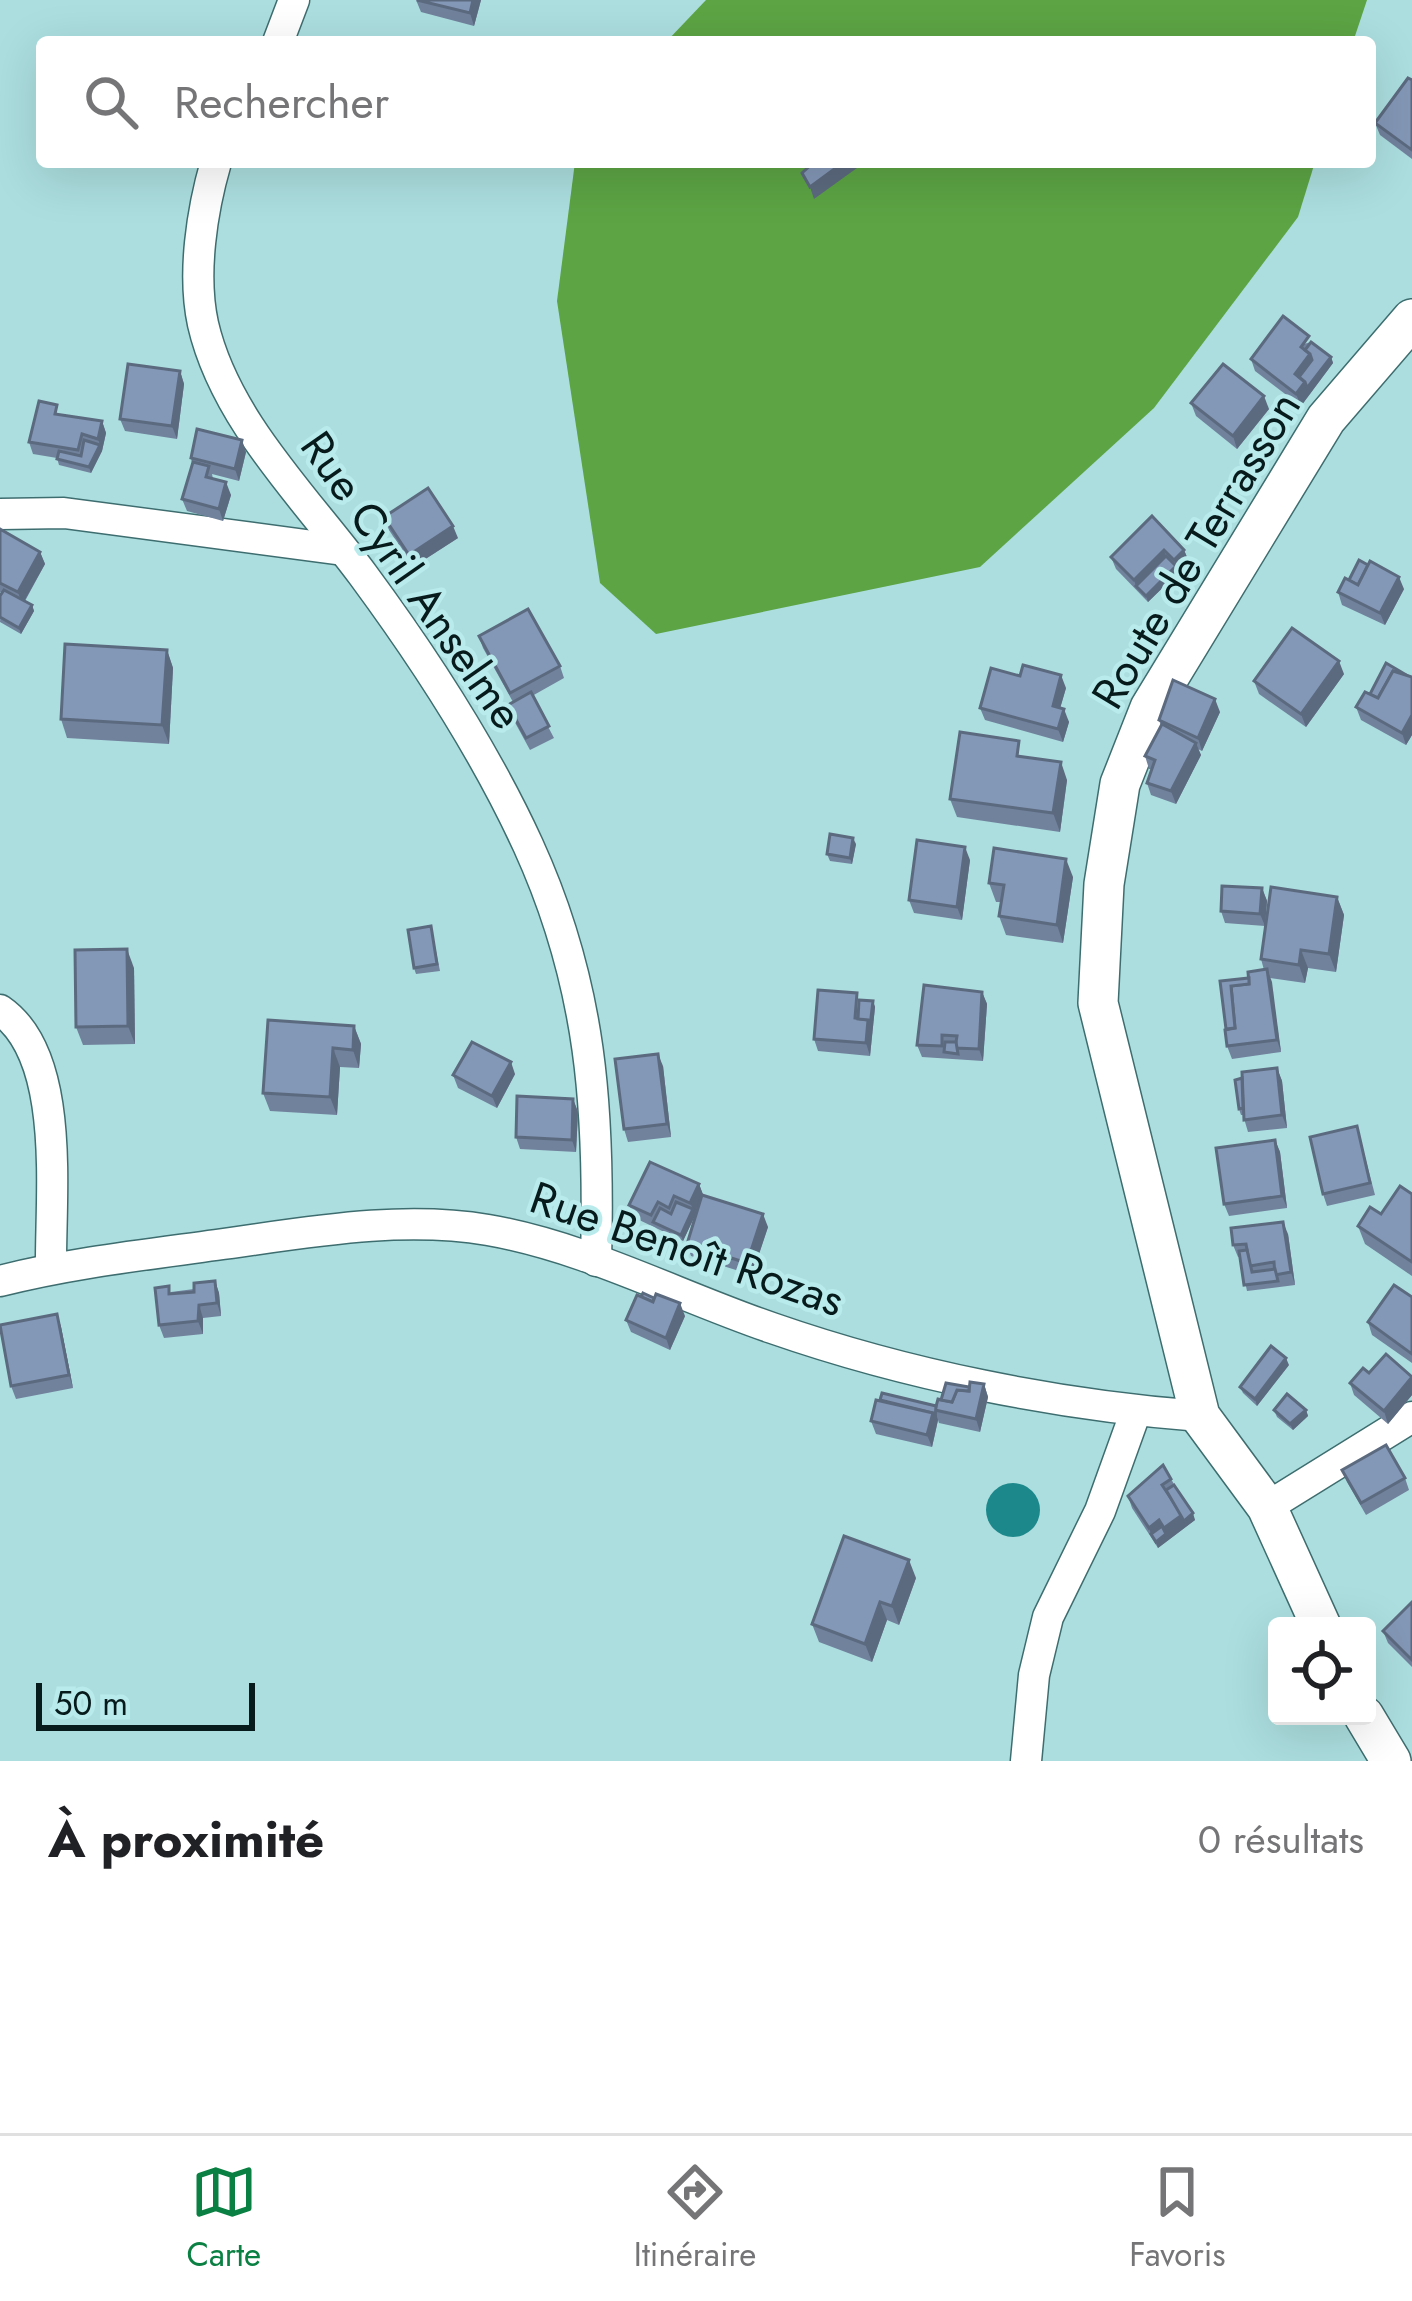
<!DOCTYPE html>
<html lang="fr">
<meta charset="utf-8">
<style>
body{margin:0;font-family:Jost,sans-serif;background:#f2f2f2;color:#202124}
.controls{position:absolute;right:36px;bottom:36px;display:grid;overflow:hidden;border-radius:12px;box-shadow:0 12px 48px #0002}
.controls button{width:108px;height:108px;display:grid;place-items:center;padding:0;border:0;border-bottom:3px solid #e0e0e0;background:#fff;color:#202124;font:60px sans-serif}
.scale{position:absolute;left:36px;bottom:30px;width:219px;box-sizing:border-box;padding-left:12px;border:6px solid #071b1c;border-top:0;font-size:33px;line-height:42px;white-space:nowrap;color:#071b1c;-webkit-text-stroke:9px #b9ebec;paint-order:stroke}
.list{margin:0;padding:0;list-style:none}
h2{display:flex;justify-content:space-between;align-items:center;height:156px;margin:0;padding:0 48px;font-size:51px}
h2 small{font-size:39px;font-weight:400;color:#757577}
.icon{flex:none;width:66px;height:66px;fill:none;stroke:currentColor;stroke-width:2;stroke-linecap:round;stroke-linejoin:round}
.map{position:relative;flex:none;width:1412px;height:1761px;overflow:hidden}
.search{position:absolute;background:#fff;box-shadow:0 12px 48px #0002;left:36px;right:36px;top:36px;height:132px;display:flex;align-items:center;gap:30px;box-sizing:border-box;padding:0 42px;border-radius:12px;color:#757577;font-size:45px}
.sheet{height:372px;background:#fff}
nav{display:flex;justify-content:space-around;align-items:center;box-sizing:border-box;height:168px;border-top:3px solid #e0e0e0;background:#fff;font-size:33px;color:#757577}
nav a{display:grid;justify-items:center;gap:6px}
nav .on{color:#0b8043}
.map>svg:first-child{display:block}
.forest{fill:#5ca444}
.water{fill:#1d888b}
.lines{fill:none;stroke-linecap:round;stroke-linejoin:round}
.minor-casing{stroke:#3e6d6f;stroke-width:33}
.tertiary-casing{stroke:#3e6d6f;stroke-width:42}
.minor{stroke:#fff;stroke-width:30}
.tertiary{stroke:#fff;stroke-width:39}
.wall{fill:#71829d}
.shaded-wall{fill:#5c6a7f}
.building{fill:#8397b6;stroke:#5c6a7f;stroke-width:3}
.labels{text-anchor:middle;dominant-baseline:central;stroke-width:9;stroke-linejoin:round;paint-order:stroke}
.street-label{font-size:45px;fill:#071b1c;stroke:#b9ebec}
</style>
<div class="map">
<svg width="1412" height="1761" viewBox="0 0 1412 1761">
<rect width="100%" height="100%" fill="#acdedf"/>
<g class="forest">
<polygon points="706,0 1367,0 1353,42 666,42"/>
<polygon points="575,162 1315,162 1298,217 1154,408 980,567 656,634 600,583 557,301"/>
</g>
<circle class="water" cx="1013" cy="1510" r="27"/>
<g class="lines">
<defs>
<g id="minor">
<polyline points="278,42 294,0"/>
<path d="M216,162C202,210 192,274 203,324C225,420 306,498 363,575C425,659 484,749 528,845C592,985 600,1110 596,1261"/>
<polyline points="0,514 64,513 343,550"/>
<path d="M0,1010C67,1056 50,1196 51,1268"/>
<path d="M0,1281C71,1263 143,1255 216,1245C305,1233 398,1215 488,1230C586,1247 678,1296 772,1328C907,1375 1057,1405 1200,1416"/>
<polyline points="1267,1507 1412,1417"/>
<polyline points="1026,1761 1034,1675 1048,1617 1100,1511 1136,1411"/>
</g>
<g id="tertiary">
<polyline points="1321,1626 1267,1507 1200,1416 1098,1003 1104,884 1120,784 1150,708 1326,419 1412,319"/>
<polyline points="1364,1716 1391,1761"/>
</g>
</defs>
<use href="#minor" class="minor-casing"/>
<use href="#tertiary" class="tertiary-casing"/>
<use href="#minor" class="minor"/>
<use href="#tertiary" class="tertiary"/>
</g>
<g class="wall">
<polygon points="416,0 481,0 474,26 421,12"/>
<polygon points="1412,80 1412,159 1380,135 1375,123"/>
<polygon points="1311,342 1331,357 1333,363 1301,406 1255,371 1251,359"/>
<polygon points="180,371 184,384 177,439 125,431 120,419"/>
<polygon points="1191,403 1269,409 1237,449 1196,416"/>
<polygon points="61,415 102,421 106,433 102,451 91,473 59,465 57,458 33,454 29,442"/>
<polygon points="246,452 239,481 212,474 213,479 231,495 223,521 187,511 182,499 192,463 191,458"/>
<polygon points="384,517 458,538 413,567 389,530"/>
<polygon points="0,529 40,552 45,564 25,601 32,605 34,611 21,634 0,622 2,593 0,592"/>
<polygon points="1184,550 1189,562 1148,602 1116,569 1111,557"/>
<polygon points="1349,580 1404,589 1385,625 1342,605 1338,592"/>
<polygon points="479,636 560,666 564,678 532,696 554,738 530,750 512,717 508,705 513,702 483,648"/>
<polygon points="167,650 173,668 169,744 67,738 61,719"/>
<polygon points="1344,674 1306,727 1259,694 1254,681"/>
<polygon points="1412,677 1412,735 1406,745 1361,720 1356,707 1370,694"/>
<polygon points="1066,688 1060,708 1069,722 1063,742 985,720 980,708"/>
<polygon points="1220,712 1202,751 1198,749 1201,755 1176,804 1151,795 1147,783 1151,769 1149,769 1145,756 1161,726 1159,720"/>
<polygon points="1025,757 1067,780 1060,832 957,817 950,799"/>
<polygon points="856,844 852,864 830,861 827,854"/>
<polygon points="970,860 962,920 914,913 909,900"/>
<polygon points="1073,877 1063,943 1006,935 999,916 1001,902 996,902 989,883"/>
<polygon points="1262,888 1267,901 1265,926 1225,923 1221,911"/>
<polygon points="1337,897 1344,915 1336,972 1308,968 1305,983 1270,978 1281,1052 1232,1059 1227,1046 1226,1029 1249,978 1264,970 1261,959"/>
<polygon points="431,926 440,971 416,974 414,968"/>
<polygon points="134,968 135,1044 83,1045 76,1027"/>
<polygon points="982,992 987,1004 983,1061 922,1057 917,1045"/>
<polygon points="873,1001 875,1007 870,1056 818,1051 814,1039"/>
<polygon points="354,1026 361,1044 359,1068 340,1067 337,1115 270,1111 263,1093"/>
<polygon points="663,1066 671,1137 628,1142 624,1129"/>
<polygon points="1277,1068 1282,1081 1287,1128 1248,1132 1243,1115 1241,1115 1239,1109 1242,1078"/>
<polygon points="515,1074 497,1108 458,1088 453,1075"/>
<polygon points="573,1099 578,1112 576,1152 520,1149 516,1137"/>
<polygon points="1357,1126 1375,1195 1327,1206 1323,1194"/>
<polygon points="1275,1140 1280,1152 1287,1208 1229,1216 1224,1204"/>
<polygon points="699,1184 703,1195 768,1227 752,1275 691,1256 687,1244 698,1209 683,1241 633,1217 629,1205"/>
<polygon points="1412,1194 1412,1276 1365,1244 1358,1226"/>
<polygon points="1288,1234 1295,1285 1247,1291 1240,1257 1238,1257 1233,1245"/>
<polygon points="215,1281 219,1293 221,1316 203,1318 203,1334 164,1338 159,1325 171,1292 194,1289"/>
<polygon points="1412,1297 1412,1363 1372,1335 1368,1322"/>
<polygon points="57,1314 61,1327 73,1388 16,1399 11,1386"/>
<polygon points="685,1316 670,1350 631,1332 626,1320"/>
<polygon points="1289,1365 1257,1406 1243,1393 1240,1387"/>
<polygon points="1369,1373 1412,1376 1412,1395 1388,1424 1354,1395 1350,1383"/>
<polygon points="984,1384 988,1397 980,1432 939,1423 938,1420 932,1447 876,1434 871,1421 880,1400 936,1406 941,1400 969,1387"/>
<polygon points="1274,1410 1306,1410 1308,1416 1293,1430 1277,1417"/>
<polygon points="1342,1470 1405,1478 1409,1490 1366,1515 1347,1482"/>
<polygon points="1171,1479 1195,1520 1158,1548 1132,1508 1128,1496"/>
<polygon points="916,1578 899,1625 887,1620 872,1662 819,1642 812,1624"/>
<polygon points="1412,1602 1412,1667 1388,1643 1383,1631"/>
</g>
<g class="shaded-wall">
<polygon points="473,0 481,0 474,26 470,13"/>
<polygon points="844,162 855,162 857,168 814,199 810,187"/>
<polygon points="1310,354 1315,366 1301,384 1295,374"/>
<polygon points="1331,357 1333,363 1301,406 1296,394 1305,382"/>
<polygon points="180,371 184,384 177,439 172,426"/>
<polygon points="1264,396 1269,409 1237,449 1233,436"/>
<polygon points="102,421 106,433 102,451 91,473 89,467 100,445 98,439"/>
<polygon points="242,440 246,452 239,481 235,469"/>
<polygon points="226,482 231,495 223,521 219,509"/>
<polygon points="453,526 458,538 413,567 409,555"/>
<polygon points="1164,550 1168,563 1136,586 1134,580"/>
<polygon points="1184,550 1189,562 1148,602 1146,596 1176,566 1174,560"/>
<polygon points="40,552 45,564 22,605 18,592"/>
<polygon points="1399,577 1404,589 1385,625 1380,613"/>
<polygon points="32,605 34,611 21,634 19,628"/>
<polygon points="167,650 173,668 169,744 162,725"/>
<polygon points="1339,661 1344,674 1306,727 1301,714"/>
<polygon points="1061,675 1066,688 1057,719 1053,706"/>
<polygon points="1215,699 1220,712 1202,751 1198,738"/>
<polygon points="1064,709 1069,722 1063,742 1058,729"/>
<polygon points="1412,715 1412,735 1406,745 1402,733"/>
<polygon points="1196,743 1201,755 1176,804 1171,791"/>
<polygon points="1061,762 1067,780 1060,832 1053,813"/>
<polygon points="853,838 856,844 852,864 850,858"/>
<polygon points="965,847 970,860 962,920 957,907"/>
<polygon points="1066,859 1073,877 1063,943 1057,925"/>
<polygon points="1262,888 1267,901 1265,926 1260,914"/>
<polygon points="1337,897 1344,915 1336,972 1329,954"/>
<polygon points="127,949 134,968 135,1044 128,1026"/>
<polygon points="1301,950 1308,968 1305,983 1299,965"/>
<polygon points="1267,969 1272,982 1281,1052 1277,1040"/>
<polygon points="982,992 987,1004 983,1061 979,1049"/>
<polygon points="873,1001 875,1007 870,1056 866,1043 868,1020"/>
<polygon points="354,1026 361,1044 359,1068 353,1050"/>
<polygon points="333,1048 340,1067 337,1115 330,1097"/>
<polygon points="658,1054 663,1066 671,1137 667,1124"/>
<polygon points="511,1062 515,1074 497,1108 492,1096"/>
<polygon points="1277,1068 1282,1081 1287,1128 1282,1115"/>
<polygon points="573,1099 578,1112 576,1152 572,1140"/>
<polygon points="1275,1140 1280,1152 1287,1208 1282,1196"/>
<polygon points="699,1184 704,1197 683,1241 681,1235 693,1209 690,1203"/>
<polygon points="763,1214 768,1227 752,1275 747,1263"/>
<polygon points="1283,1222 1288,1234 1295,1285 1291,1272"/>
<polygon points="215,1281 219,1293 221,1316 217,1303"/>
<polygon points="680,1303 685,1316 670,1350 666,1338"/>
<polygon points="199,1305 203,1318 203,1334 198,1321"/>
<polygon points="57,1314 61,1327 73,1388 69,1375"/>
<polygon points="1286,1358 1289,1365 1257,1406 1255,1399"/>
<polygon points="1412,1377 1412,1395 1388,1424 1384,1411"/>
<polygon points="984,1384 988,1397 980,1432 976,1419"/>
<polygon points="1306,1410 1308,1416 1293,1430 1290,1424"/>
<polygon points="933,1413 936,1414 938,1420 932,1447 927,1435"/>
<polygon points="1193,1513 1195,1520 1158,1548 1156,1542 1166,1534 1164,1528 1182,1515"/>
<polygon points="1159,1520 1164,1533 1151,1534 1149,1528"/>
<polygon points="909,1560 916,1578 899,1625 892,1606"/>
<polygon points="880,1602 887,1620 872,1662 865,1644"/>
</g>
<g class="building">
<polygon points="417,0 473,0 470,13"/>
<polygon points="1408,78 1412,80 1412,150 1375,123"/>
<polygon points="814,162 844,162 810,187 802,173"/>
<polygon points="1283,316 1309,336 1301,347 1310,354 1295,374 1305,382 1296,394 1251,359"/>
<polygon points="1311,342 1331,357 1307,388 1305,382 1299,377 1312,360 1310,354 1305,350"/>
<polygon points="128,364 180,371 172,426 120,419"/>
<polygon points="1223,364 1264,396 1233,436 1191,403"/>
<polygon points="39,401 57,405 55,414 102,421 98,439 82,434 78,450 29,442"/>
<polygon points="197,429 242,440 235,469 191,458"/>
<polygon points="84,440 100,445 89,467 57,459 59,451 81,456"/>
<polygon points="193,462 209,466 206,477 226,482 219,509 182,499"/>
<polygon points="428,488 453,526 409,555 384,517"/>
<polygon points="1152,516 1184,550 1174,560 1164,550 1134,580 1111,557"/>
<polygon points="0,529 40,552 18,592 0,583"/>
<polygon points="1166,556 1176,566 1146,596 1136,586"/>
<polygon points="1359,560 1368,565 1358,585 1349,580"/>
<polygon points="1370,561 1399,577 1380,613 1338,592 1345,578 1358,585"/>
<polygon points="4,590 32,605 19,628 0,617 0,596"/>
<polygon points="528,609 560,666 510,693 479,636"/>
<polygon points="1292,628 1339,661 1301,714 1254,681"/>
<polygon points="65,644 167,650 162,725 61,719"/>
<polygon points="1386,663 1408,676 1393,671 1378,698 1370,694"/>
<polygon points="1023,665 1061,675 1053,706 1064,709 1058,729 980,708 991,668 1020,676"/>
<polygon points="1393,671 1412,677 1412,715 1402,733 1356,707 1365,692 1378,698"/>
<polygon points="1173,680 1215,699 1198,738 1159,720"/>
<polygon points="531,692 549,726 526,738 508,705"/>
<polygon points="1162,724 1196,743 1171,791 1147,783 1155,760 1145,756"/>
<polygon points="960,732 1019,741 1017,756 1061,762 1053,813 950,799"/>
<polygon points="830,834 853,838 850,858 827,854"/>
<polygon points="917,840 965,847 957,907 909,900"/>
<polygon points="994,848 1066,859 1057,925 999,916 1004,885 989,883"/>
<polygon points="1222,886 1262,888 1260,914 1221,911"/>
<polygon points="1271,887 1337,897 1329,954 1301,950 1299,965 1261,959"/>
<polygon points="431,926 437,964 414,968 408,930"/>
<polygon points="127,949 128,1026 76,1027 75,950"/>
<polygon points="1267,969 1277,1040 1227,1046 1225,1030 1235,1028 1231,986 1249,984 1248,972"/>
<polygon points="1249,978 1249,984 1231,986 1235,1028 1226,1029 1220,981"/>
<polygon points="924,985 982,992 979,1049 955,1048 957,1036 942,1035 942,1046 917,1045"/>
<polygon points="818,990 857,993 855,1018 868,1020 866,1043 814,1039"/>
<polygon points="859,1000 873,1001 870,1026 868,1020 858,1019"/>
<polygon points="268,1020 354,1026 353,1050 333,1048 330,1097 263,1093"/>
<polygon points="472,1042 511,1062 492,1096 453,1075"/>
<polygon points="945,1042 956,1042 958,1054 944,1052"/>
<polygon points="658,1054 667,1124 624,1129 615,1059"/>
<polygon points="1277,1068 1282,1115 1244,1120 1242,1072"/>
<polygon points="1242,1078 1243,1108 1239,1109 1235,1080"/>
<polygon points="517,1096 573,1099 572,1140 516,1137"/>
<polygon points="1357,1126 1370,1183 1323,1194 1310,1137"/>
<polygon points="1275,1140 1282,1196 1224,1204 1216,1148"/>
<polygon points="650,1162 699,1184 690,1203 674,1196 669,1208 658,1202 651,1215 629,1205"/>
<polygon points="1400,1186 1412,1194 1412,1262 1358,1226 1370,1207 1381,1214"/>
<polygon points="702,1195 763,1214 747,1263 687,1244"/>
<polygon points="676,1202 693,1209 681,1235 653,1222 660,1208 671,1214"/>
<polygon points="1283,1222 1291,1272 1275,1275 1274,1262 1250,1266 1246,1244 1233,1245 1231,1228"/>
<polygon points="1247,1250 1252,1272 1275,1269 1278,1281 1244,1285 1239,1251"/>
<polygon points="215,1281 217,1303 199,1305 198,1321 159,1325 155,1288 169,1286 169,1294 194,1292 194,1283"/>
<polygon points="1394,1285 1412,1297 1412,1354 1368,1322"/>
<polygon points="643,1293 654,1298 653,1302 641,1297"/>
<polygon points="656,1294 680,1303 666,1338 626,1320 637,1295 653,1302"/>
<polygon points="57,1314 69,1375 11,1386 0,1325"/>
<polygon points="1271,1346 1286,1358 1255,1399 1240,1387"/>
<polygon points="1386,1354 1412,1377 1384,1411 1350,1383 1363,1368 1369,1373"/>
<polygon points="970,1382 984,1384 976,1419 935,1410 938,1399 952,1402 957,1390 969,1391"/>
<polygon points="946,1383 969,1387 969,1391 957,1390 952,1402 941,1400"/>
<polygon points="882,1393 936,1406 935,1419 933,1413 880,1400"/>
<polygon points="1287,1394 1306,1410 1290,1424 1274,1410"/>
<polygon points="876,1400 933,1413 927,1435 871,1421"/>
<polygon points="1386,1445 1405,1478 1361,1503 1342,1470"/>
<polygon points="1163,1465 1171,1479 1162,1485 1182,1515 1164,1528 1159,1520 1149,1528 1128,1496"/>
<polygon points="1174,1485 1193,1513 1184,1521 1166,1490"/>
<polygon points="1162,1526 1166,1534 1156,1542 1151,1534"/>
<polygon points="844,1536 909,1560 892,1606 880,1602 865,1644 812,1624"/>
<polygon points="1412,1602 1412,1660 1383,1631"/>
</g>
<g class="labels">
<g class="street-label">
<text transform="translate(1196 550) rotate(-59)">Route de Terrasson</text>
<text transform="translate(412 580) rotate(55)">Rue Cyril Anselme</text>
<text transform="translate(687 1249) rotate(19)">Rue Benoît Rozas</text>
</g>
</g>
</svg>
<div class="controls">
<button><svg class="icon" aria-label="locate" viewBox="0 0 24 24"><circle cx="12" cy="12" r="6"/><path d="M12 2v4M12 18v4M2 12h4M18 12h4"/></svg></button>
</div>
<div class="scale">50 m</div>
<div class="search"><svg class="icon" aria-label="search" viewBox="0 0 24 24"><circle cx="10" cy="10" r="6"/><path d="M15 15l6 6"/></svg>Rechercher</div>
</div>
<section class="sheet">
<h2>À proximité<small>0 résultats</small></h2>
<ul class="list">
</ul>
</section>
<nav>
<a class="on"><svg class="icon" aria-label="map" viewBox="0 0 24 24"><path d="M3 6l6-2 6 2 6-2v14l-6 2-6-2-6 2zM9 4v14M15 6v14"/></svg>Carte</a>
<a><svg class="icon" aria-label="directions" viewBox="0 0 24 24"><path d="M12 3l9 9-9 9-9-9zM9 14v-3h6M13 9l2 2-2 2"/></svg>Itinéraire</a>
<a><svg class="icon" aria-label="saved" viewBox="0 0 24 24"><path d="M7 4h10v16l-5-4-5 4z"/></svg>Favoris</a>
</nav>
